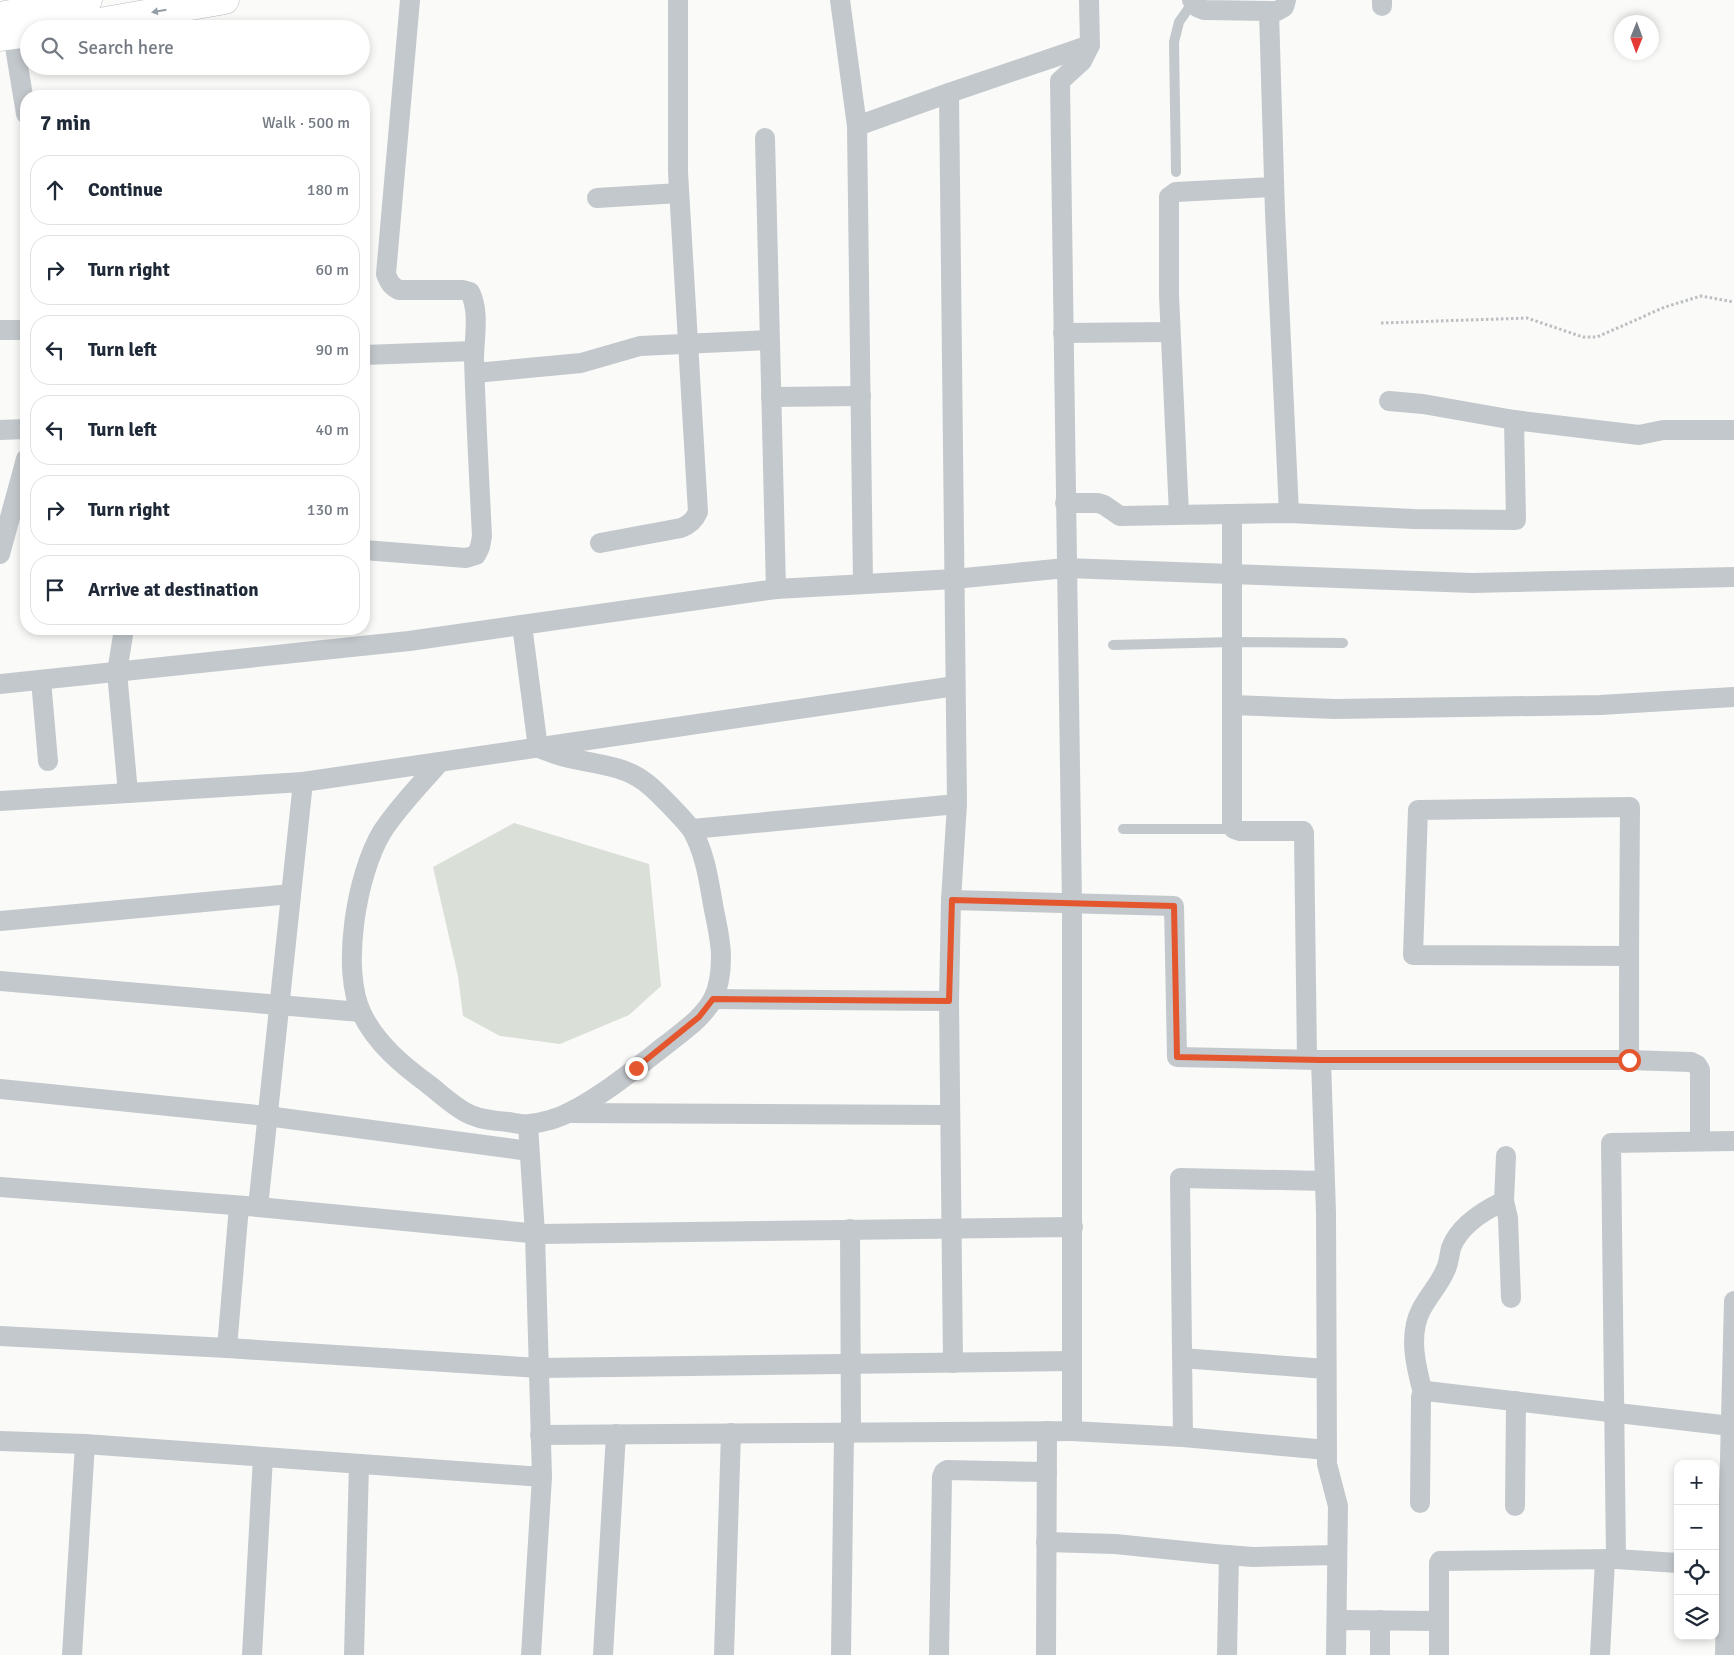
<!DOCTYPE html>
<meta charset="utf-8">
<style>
body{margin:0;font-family:Signika,sans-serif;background:#f6f6f7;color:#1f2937}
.controls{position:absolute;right:15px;bottom:15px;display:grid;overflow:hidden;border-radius:10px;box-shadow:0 2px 8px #0003}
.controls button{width:45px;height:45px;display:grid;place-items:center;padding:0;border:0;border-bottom:1px solid #e0e1e3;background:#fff;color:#1f2937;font:25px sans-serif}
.compass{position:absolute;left:1614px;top:15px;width:45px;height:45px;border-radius:50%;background:#fff;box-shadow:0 2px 8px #0003;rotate:181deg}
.stop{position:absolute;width:15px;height:15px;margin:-11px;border:4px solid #e4572e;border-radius:50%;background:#fff}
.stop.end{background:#e4572e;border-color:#fff;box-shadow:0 1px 5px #0008}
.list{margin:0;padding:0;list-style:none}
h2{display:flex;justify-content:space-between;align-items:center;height:65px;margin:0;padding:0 20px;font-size:21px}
h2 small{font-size:16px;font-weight:400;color:#747a83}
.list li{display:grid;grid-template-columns:32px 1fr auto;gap:15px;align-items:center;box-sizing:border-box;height:70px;margin:0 10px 10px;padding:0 10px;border:1px solid #e0e1e3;border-radius:20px}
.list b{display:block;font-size:19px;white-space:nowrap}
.list em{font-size:16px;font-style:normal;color:#747a83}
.icon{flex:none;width:28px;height:28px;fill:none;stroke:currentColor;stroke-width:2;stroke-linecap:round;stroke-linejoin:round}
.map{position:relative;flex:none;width:1734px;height:1655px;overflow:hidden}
.search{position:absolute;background:#fff;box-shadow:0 2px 8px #0003;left:20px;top:20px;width:350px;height:55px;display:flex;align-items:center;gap:12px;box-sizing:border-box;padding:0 18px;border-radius:28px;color:#747a83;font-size:19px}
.panel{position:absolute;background:#fff;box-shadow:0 2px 8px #0003;left:20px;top:90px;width:350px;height:545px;border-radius:20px}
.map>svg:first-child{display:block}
.green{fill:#dadfd7}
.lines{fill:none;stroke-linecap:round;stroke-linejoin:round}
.primary-casing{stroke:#b5babe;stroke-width:29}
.path{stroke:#bbbfc2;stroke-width:3;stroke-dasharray:2.5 2.5;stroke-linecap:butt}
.service{stroke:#c3c8cc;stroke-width:10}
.minor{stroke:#c3c8cc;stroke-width:20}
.primary{stroke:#fff;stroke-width:28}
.oneway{fill:#939fa8}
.route{stroke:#e4572e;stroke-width:6}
</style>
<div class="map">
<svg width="1734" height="1655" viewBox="0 0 1734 1655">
<rect width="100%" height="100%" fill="#fafaf8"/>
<polygon class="green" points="514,823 649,864 661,986 629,1015 560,1044 500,1036 463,1016 458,976 433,867"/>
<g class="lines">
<defs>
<g id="primary">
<polyline points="0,16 88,0"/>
<polyline points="60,29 225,0"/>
<polyline points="0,37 29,33"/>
</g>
</defs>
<use href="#primary" class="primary-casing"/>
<polyline class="path" points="1381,323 1527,318 1583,337 1597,337 1665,307 1701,296 1734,302"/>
<g class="service">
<polyline points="1176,172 1174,42 1179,22 1193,2"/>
<polyline points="1113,645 1233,642 1343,643"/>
<polyline points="1123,829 1234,829"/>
</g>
<g class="minor">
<polyline points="840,0 857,126"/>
<polyline points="1192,0 1197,7 1204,10 1277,11 1284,7 1286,0"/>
<polyline points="1382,0 1382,6"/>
<polyline points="1269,11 1275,213 1289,513"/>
<polyline points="13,35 26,114"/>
<polyline points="949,93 957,804 951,900 949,1001 953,1363"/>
<polyline points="765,138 776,589"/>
<polyline points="597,198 679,193"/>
<polyline points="0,330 26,330"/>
<polyline points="1063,333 1170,332"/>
<polyline points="364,355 474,351"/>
<polyline points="475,373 581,363 640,346 769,340"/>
<polyline points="771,397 861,396"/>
<polyline points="1389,401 1423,404 1514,420"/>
<polyline points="0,430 26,429"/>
<polyline points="1065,503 1098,503 1104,505 1120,516 1289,513 1414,519 1516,520 1514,420 1639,435 1663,430 1734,430"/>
<polyline points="1179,514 1169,295 1169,197 1176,192 1274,187"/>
<polyline points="1232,514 1232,824 1234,829 1240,831 1303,831 1304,833 1307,1059"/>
<path d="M600,543L681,528C689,525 694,521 698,512L678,172V0"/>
<path d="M364,550L466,558L476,555L480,547L482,536C479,477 476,419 474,360C474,338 480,312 470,292L463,290H399C391,286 389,282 386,274L410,0"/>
<polyline points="0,554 26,459"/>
<polyline points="863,584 857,126 949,93 1090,45"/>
<polyline points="124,629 117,672 128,793"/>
<polyline points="41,680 48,761"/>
<polyline points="0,684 409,641 776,589 954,579 1066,568 1472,583 1734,577"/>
<polyline points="1233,705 1335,709 1600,705 1734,697"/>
<path d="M440,762C420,785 398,807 382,832C357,873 340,970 362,1014C376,1043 402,1065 428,1084C441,1094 456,1109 471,1115C483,1120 495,1121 508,1122C515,1123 523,1125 529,1124C542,1123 559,1118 570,1112C605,1094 636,1068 667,1044C683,1031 703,1018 713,999C719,987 721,971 721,957C721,941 717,925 714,910C709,883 706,856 693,832C688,823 655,789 645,782C621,763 586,764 558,755C551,753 545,750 538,748L522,625"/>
<polyline points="303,782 955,686"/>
<polyline points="0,801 303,782 258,1207"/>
<polyline points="692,829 957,804"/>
<polyline points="951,900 1174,906 1177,1057 1319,1060"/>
<polyline points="0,921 291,894"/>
<polyline points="0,981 360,1012"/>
<polyline points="713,999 949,1001"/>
<polyline points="1629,1060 1691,1062 1697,1065 1700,1070 1700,1141"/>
<polyline points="0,1089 267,1116 529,1151"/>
<polyline points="568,1113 949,1115"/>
<polyline points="1325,1181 1180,1178 1183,1437 1327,1450"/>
<polyline points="0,1187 258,1207 540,1234 1073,1227"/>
<polyline points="1504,1201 1508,1218 1511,1298"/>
<polyline points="850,1229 851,1432"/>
<polyline points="0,1336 227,1348 539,1368 1072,1361"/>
<polyline points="227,1348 239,1206"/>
<polyline points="1182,1358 1326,1369"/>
<path d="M1423,1393C1416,1367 1408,1335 1421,1310C1428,1296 1439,1285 1445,1271C1449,1264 1449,1256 1451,1248C1459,1226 1485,1210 1504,1201L1506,1156"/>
<polyline points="1072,1431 1183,1437"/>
<polyline points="540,1435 1072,1431 1072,904 1060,81 1082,61 1090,45 1089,0"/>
<polyline points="0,1441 85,1444 542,1477 535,1234 528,1125"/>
<polyline points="1420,1503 1421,1397 1423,1393 1426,1391 1731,1426"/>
<polyline points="1515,1506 1516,1401"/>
<polyline points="1046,1542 1115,1544 1214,1554 1253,1557 1337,1555"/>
<polyline points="1678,1563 1616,1559 1611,1143 1734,1141"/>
<polyline points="1337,1620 1438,1621"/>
<polyline points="1380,1620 1380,1655"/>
<polyline points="72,1655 85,1444"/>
<polyline points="252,1655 263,1457"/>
<polyline points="354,1655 359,1464"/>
<polyline points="531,1655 542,1477"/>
<polyline points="603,1655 616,1434"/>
<polyline points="724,1655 731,1433"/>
<polyline points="841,1655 844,1432"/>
<polyline points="939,1655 942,1477 944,1472 947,1470 1047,1472"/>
<polyline points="1046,1655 1047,1431"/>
<polyline points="1227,1655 1229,1555"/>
<path d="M1336,1655L1338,1506L1327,1464L1326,1213L1321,1060H1629C1629,976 1629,891 1630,807L1418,810L1413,955L1629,956"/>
<polyline points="1439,1655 1439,1563 1440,1561 1616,1559"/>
<polyline points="1600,1655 1605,1560"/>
<polyline points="1725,1655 1734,1301"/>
</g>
<use href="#primary" class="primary"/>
</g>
<defs><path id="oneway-solid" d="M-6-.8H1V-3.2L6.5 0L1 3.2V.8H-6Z" transform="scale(1.25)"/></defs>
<use class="oneway" href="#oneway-solid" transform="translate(159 11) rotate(170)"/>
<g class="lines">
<polyline class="route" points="636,1068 699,1017 713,999 949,1001 952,900 1174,906 1177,1057 1321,1060 1629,1060"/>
</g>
</svg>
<div class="controls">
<button>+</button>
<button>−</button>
<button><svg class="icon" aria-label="locate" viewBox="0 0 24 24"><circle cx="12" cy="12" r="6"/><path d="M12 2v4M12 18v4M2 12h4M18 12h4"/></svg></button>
<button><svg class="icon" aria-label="layers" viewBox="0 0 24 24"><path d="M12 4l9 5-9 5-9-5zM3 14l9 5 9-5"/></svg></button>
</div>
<svg class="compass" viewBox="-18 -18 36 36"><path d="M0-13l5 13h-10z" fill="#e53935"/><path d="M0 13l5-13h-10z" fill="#747a83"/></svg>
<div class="stop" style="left:1629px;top:1060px"></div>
<div class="stop end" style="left:636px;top:1068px"></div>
<div class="search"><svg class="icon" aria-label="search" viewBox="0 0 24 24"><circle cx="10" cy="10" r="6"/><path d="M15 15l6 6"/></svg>Search here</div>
<section class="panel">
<h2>7 min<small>Walk · 500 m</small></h2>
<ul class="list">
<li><svg class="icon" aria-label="ahead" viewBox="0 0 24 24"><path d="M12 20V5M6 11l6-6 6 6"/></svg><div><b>Continue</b></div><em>180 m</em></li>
<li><svg class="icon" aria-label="right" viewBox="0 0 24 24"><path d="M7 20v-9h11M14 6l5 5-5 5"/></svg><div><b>Turn right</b></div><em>60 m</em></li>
<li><svg class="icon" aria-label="left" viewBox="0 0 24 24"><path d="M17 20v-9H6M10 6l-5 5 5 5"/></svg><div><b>Turn left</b></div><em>90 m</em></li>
<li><svg class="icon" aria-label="left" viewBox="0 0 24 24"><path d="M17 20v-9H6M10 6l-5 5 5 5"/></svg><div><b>Turn left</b></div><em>40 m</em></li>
<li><svg class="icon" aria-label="right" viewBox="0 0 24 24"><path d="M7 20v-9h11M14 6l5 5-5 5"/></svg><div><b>Turn right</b></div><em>130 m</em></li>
<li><svg class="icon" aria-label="arrive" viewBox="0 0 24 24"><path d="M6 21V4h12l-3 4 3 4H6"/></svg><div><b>Arrive at destination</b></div></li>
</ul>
</section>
</div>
